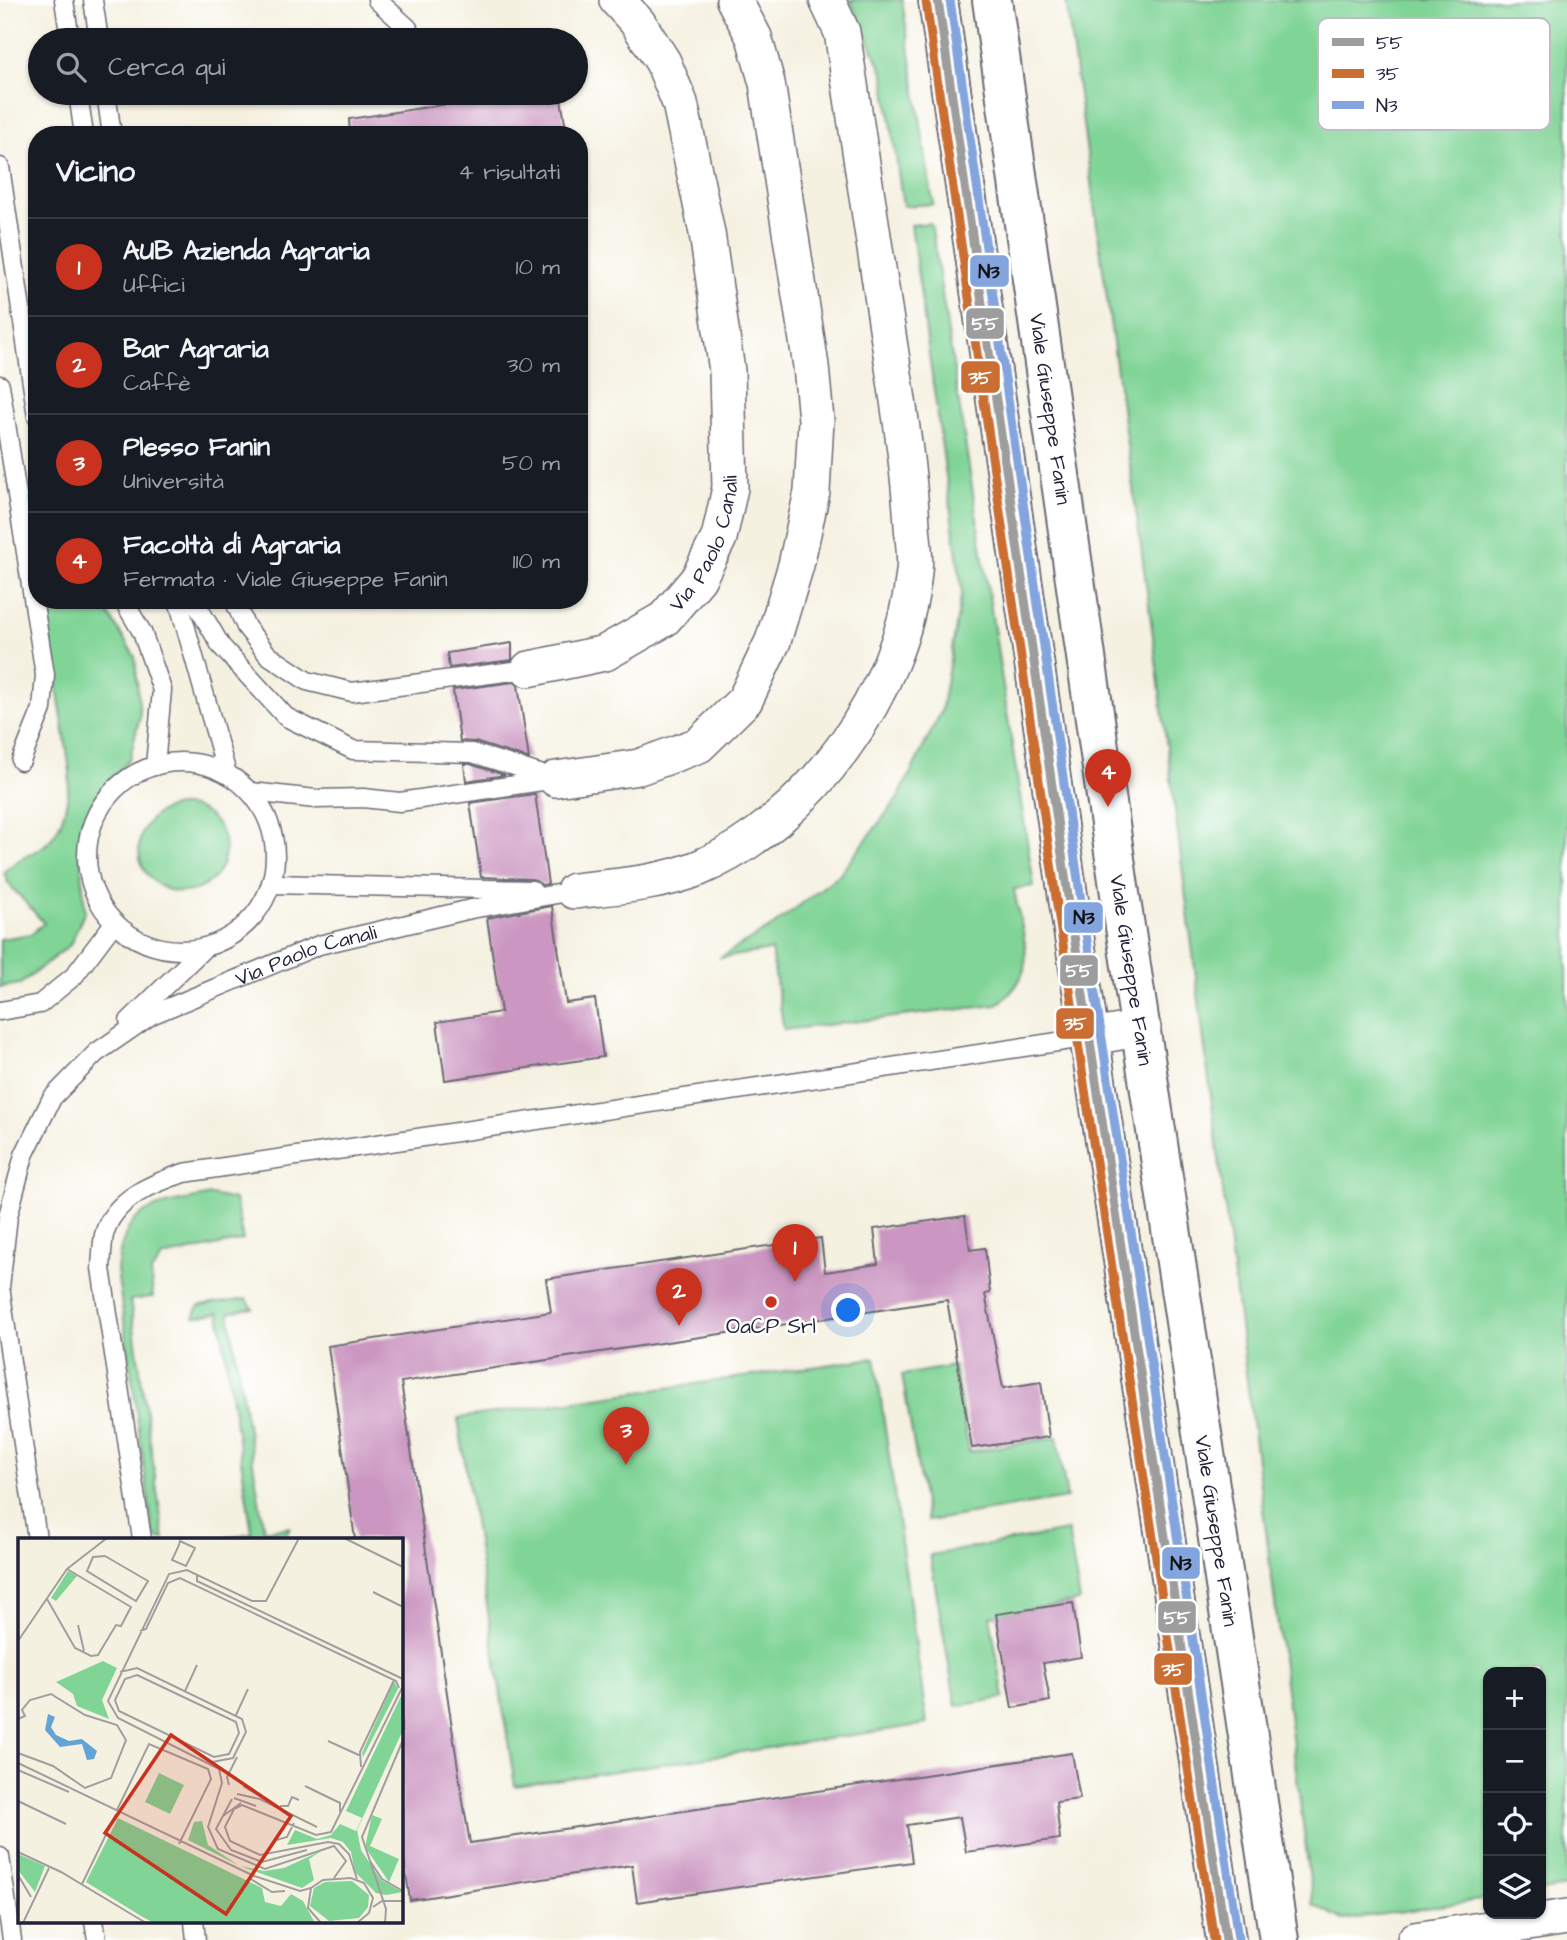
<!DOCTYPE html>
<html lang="it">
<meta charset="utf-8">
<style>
body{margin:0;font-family:"Architects Daughter",sans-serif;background:#20242c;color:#f1f3f6}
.controls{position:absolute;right:21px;bottom:21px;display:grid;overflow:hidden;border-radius:14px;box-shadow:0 2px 5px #0004}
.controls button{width:63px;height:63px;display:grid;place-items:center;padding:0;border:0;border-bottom:2px solid #363941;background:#171b24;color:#f1f3f6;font:35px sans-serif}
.you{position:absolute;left:849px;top:1311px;width:24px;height:24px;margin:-18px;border:5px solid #fff;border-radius:50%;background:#1a73e8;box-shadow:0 0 0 10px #1a73e833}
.badge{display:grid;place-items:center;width:46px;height:46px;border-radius:50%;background:#c8321e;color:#fff;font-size:23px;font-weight:700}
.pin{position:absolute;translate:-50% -58px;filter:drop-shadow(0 2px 4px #0008)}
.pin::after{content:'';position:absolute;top:37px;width:24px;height:21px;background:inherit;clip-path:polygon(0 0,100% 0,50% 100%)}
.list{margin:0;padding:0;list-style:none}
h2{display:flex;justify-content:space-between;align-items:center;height:91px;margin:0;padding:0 28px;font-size:30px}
h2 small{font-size:23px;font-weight:400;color:#9ea1a6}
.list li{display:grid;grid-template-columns:46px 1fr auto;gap:21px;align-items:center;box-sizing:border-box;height:98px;padding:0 28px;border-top:2px solid #363941}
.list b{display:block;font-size:26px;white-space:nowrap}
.list p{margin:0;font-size:23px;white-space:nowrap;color:#9ea1a6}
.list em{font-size:23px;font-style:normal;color:#9ea1a6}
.icon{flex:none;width:38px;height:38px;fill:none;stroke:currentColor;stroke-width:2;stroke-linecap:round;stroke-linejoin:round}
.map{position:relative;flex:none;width:1567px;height:1940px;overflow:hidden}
.search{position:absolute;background:#171b24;box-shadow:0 2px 5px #0004;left:28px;top:28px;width:560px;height:77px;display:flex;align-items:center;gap:18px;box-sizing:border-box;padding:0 24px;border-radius:38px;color:#9ea1a6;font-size:26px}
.panel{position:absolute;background:#171b24;box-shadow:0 2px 5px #0004;left:28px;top:126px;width:560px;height:483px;border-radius:28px}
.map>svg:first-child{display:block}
.green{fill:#80d496;stroke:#517b68;stroke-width:2}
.building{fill:#cb96c1}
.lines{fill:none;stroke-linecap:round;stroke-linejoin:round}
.service-casing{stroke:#6c6a75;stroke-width:21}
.minor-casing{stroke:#6c6a75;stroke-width:38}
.secondary-casing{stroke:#6c6a75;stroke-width:42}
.service{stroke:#fff;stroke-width:18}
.minor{stroke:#fff;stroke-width:35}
.secondary{stroke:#fff;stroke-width:38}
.bus-1-casing{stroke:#fff;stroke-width:14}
.bus-2-casing{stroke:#fff;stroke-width:14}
.bus-3-casing{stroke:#fff;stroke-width:14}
.bus-1{stroke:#9d9d9d;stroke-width:9}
.bus-2{stroke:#cb6e33;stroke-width:9}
.bus-3{stroke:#83a4dd;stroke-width:9}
.poi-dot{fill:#c8321e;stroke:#fff;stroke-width:2.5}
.labels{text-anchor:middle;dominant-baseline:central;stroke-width:5;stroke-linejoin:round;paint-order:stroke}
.street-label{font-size:21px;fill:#22223b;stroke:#fff}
.poi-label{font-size:21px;fill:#22223b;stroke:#fff}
.inset-road{fill:none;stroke:#a19e9f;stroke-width:2}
.view{fill:#c8321e;fill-opacity:0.15;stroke:#c8321e;stroke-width:3.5}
.inset-edge{fill:none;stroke:#22223b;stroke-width:3.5}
.key{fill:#fff;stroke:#bdbdc4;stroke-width:2}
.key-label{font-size:19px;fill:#22223b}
.line-badge{stroke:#fff;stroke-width:2.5}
.badge-label{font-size:19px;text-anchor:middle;font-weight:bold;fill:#fff}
.pale-badge-label{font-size:19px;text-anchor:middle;font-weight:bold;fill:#111}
</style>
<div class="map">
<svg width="1567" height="1940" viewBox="0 0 1567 1940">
<rect width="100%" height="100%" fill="#fff"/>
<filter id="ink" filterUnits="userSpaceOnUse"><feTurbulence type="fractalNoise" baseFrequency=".0143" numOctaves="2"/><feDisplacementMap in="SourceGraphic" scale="14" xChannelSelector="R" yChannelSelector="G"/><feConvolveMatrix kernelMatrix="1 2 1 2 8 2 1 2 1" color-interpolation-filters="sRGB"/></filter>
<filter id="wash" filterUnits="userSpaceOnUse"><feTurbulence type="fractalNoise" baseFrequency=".00686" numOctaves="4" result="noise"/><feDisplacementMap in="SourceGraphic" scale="28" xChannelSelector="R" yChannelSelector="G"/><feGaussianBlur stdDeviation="1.57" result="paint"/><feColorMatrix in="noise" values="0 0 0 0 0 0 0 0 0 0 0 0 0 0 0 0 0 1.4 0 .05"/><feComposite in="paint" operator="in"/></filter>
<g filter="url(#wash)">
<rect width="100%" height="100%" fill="#f5f1e1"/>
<g class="green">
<polygon points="850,0 902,0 933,204 903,206 884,74"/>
<polygon points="1066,0 1567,0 1567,1887 1541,1891 1541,1672 1488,1672 1488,1899 1343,1920 1313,1904 1149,605"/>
<path d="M931,223L1034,886L1014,889C1022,939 1043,972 996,1005L784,1030L771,950L719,958L773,926L840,874L898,798L941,712L962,591L911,225Z"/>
<path d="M44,600H100L135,657L140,716L130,757L91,810L79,837L85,911L70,945L20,984L0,987V939L31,934L44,923L8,883L4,872C15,860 28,856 41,848C64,833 69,795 70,771Z"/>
<circle cx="182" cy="849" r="43"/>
<path d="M211,1195L235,1200L243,1240L163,1257L151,1272L153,1297L130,1300L164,1539H159L153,1533L117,1270C125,1203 154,1207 211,1195Z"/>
<polygon points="246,1299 253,1308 229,1312 264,1531 290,1527 285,1538 279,1539 224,1538 252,1533 219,1313 194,1317 199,1306"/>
<polygon points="875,1358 927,1724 515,1786 458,1418"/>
<polygon points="954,1366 969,1452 1057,1437 1067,1498 927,1521 902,1375"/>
<polygon points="1068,1531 1080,1601 990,1616 1004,1698 956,1706 930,1555"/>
</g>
<g id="blocks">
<g class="building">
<polygon points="519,93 560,93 567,135 350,135 349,119"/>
<polygon points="512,643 512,660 449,668 447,653"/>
<polygon points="514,682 518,685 529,759 475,742 460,741 453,690"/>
<polygon points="464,764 470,764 505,775 466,781"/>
<polygon points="535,794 548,884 542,885 532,879 481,877 470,803"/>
<polygon points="552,906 566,1003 595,999 603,1057 445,1080 437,1022 501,1012 487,918"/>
<polygon points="965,1216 970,1250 985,1248 990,1293 985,1294 1003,1388 1041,1382 1049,1437 972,1448 947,1300 401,1382 462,1795 470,1843 1072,1753 1080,1799 1056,1802 1060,1839 966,1852 960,1817 907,1825 912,1862 637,1902 632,1865 410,1900 401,1840 401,1539 355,1539 328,1346 551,1312 546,1279 821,1238 825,1272 878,1264 874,1229"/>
<polygon points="1073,1603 1081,1657 1043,1663 1050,1701 1012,1708 996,1614"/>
</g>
</g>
</g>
<g filter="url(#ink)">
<use href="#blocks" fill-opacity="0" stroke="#6c6a75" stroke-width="2"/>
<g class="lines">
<defs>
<g id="service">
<polyline points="64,0 70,40"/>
<polyline points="93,0 99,40"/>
<polyline points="377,0 408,28"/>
<polyline points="78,93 84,135"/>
<polyline points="106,93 112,135"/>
<polyline points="0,167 37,417"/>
<polyline points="0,385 45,675 42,709 21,761"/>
<polyline points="123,600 142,632 162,690 155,766"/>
<polyline points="178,600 227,774"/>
<polyline points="194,600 221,646 286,717 353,750 472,753 556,779"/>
<polyline points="234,600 246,627 268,655 307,681 352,692 529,669"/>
<circle cx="181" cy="856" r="94"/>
<polyline points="251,792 316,799 363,798 400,802 549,780"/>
<polyline points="271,884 532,890"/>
<polyline points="0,1011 40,1004 74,976 114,923"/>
<polyline points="129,1021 204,948"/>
<path id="s1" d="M37,1539L0,1287L8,1216L24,1155L52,1098L96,1053L151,1015L319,945L471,909L574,891"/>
<path d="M142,1539L101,1268C102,1257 102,1245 104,1235C113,1199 153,1183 184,1173L1091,1037"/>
<polyline points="0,1857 12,1940"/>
<polyline points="94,1921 97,1940"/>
<polyline points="194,1921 196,1940"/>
</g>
<g id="minor">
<path id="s2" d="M529,669L605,653L664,619L698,579L719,538L730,488L727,371L707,233L680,103L663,62L638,23L617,0"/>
<polyline points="556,779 639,767 699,745 745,700 773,641 796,565 812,492 816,420 811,366 767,83 754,37 734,0"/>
<path d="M574,891C617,886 659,884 699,868C809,822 903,690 914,572C916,557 913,540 912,525C909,472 901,420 893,367C876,256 859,144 842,32L827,0"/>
<polyline points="1091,1037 1143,1028"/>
<polyline points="1415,1940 1567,1917"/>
</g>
<g id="secondary">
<polyline points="938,0 1068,896 1226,1940"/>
<path id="s3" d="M992,0L1119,887L1279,1940"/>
</g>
</defs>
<use href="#service" class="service-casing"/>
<use href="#minor" class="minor-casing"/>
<use href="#secondary" class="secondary-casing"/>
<use href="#service" class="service"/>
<use href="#minor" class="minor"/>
<use href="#secondary" class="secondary"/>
<defs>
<polyline id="bus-1" points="938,0 1068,896 1226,1940"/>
<polyline id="bus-2" points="926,2 1056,898 1214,1940"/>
<polyline id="bus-3" points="950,0 1080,894 1238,1938"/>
</defs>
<use href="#bus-1" class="bus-1-casing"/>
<use href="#bus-2" class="bus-2-casing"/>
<use href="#bus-3" class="bus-3-casing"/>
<use href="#bus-1" class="bus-1"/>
<use href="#bus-2" class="bus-2"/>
<use href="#bus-3" class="bus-3"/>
</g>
</g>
<circle class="poi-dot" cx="771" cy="1302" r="7"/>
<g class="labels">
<g class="street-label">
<text stroke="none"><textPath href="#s3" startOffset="413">Viale Giuseppe Fanin</textPath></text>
<text stroke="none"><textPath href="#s2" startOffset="234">Via Paolo Canali</textPath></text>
<text stroke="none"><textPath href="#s1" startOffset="749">Via Paolo Canali</textPath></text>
<text stroke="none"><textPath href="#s3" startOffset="980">Viale Giuseppe Fanin</textPath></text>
<text stroke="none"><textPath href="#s3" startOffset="1547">Viale Giuseppe Fanin</textPath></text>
</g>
<g class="poi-label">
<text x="771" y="1326">OaCP Srl</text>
</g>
</g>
<g transform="translate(18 1538)">
<rect width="385" height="385" fill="#f5f1e1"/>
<path d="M50,33L59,38L38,63L33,60ZM85,123L99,130L84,162L91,181L59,168L55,156L38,144ZM376,143L380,151L345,219L344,215ZM385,154V192L339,292L343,312L363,342L385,354L368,357L358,355L337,334L333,314L325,304L313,300L269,307L277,292L299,301L313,297L322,286L338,293L344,280L328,273ZM141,235L166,247L152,276L127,264ZM354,277L364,281L352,308L381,321L371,344L347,309ZM100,280L244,350L247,364L263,368L273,356L285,363L297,385H136L123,378L68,344ZM184,283L190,307L220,327L170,302L176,284ZM305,312L291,321L296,342L284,350L222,328L246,333L266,330ZM0,316L27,328L17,354L0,332ZM334,343L351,357L350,369L341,380L311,383L292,368L296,350L307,344Z" fill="#80d496"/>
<path d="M30,176L37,179L33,189L38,197L51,203L64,201L79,213L76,221L69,222L64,206L42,209L27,192Z" fill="#63a4d6"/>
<path class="inset-road" d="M281,0L248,63H234L169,32L151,36L90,163L100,180L201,231L204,245L190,289L200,311L247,331L316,308L328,323L316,340M326,0L385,29M162,3L177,10L168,28L154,22L161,7L162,3L163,0M87,18L130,43L118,63L69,33L75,19ZM179,37V43L385,141M355,54L385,69M29,61L57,110L73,118L80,117L98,87L103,88L113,69L49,31M60,87L66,113M122,93L128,91L150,45L162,40L378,143L381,150M0,103L49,31L89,0M102,134L119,130L224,181L228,194L215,220L194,224M119,137L218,184L221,195L211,216L196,219L101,173L97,162L107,141ZM167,153L179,127M218,177L230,151M0,181L7,178L4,172L12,162L33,156L67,177L99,187L108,202L93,240L67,250L35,228L0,215M310,203L343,218M0,225L236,338L282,353L293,350M343,229L342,214L376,142M0,232L51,254M211,247L209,239L219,219M225,248L245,260M287,248L322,265V274M219,256L242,261L299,289M216,260L238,268M214,261L198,291L213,312L244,324L289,312M0,263L48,286M262,268H270L274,259L281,262M99,272L131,206L190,231L193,241L161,306M205,278L223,265M255,303L269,299L276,285M0,314L43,334L128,385M352,323L364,341L385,353M0,337L13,359M231,340L254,354L267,353M339,341L331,316L321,306L310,304L242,317L212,303L207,289L216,271L224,267L298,297L313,294L385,148M64,346L98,276M355,369L364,363H385M5,385L31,330M303,385L290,370L293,350L305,342L333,340L346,345L355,360L351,375L339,385M367,385L368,371L344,299L385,202"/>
<path class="view" d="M153,197L273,278L208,376L87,295Z"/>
<rect width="385" height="385" class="inset-edge"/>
</g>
<rect x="1318" y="18" width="232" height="112" rx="10" class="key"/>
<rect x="1332" y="38" width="32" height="8" fill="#9d9d9d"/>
<rect x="1332" y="69" width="32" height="9" fill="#cb6e33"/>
<rect x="1332" y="101" width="32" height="8" fill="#83a4dd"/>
<g class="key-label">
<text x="1376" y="49">55</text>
<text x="1376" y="80">35</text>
<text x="1376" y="112">N3</text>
</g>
<g class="line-badge">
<rect x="969" y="254" width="41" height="34" rx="7" fill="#83a4dd"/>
<rect x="965" y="307" width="40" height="33" rx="7" fill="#9d9d9d"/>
<rect x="960" y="360" width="41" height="34" rx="7" fill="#cb6e33"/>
<rect x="1063" y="901" width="41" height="33" rx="7" fill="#83a4dd"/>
<rect x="1059" y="954" width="40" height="33" rx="7" fill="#9d9d9d"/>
<rect x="1055" y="1007" width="40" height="33" rx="7" fill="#cb6e33"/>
<rect x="1161" y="1546" width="40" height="34" rx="7" fill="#83a4dd"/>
<rect x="1157" y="1600" width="40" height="34" rx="7" fill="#9d9d9d"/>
<rect x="1153" y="1652" width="40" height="34" rx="7" fill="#cb6e33"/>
</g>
<g class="badge-label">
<text x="985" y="330">55</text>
<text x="980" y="384">35</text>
<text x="1079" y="977">55</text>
<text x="1075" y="1030">35</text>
<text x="1177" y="1624">55</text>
<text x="1173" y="1676">35</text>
</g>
<g class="pale-badge-label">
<text x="989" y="278">N3</text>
<text x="1084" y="924">N3</text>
<text x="1181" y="1570">N3</text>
</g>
</svg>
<div class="controls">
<button>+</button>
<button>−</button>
<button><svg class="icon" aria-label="locate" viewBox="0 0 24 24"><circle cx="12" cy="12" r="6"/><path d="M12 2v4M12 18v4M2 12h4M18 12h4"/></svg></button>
<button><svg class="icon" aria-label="layers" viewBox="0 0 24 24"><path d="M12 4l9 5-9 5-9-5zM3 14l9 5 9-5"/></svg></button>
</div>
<div class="you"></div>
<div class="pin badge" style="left:795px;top:1282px">1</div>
<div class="pin badge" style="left:679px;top:1326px">2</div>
<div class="pin badge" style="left:626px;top:1465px">3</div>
<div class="pin badge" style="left:1108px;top:807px">4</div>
<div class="search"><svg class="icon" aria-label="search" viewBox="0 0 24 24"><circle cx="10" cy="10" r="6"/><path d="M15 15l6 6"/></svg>Cerca qui</div>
<section class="panel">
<h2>Vicino<small>4 risultati</small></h2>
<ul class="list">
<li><span class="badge">1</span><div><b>AUB Azienda Agraria</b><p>Uffici</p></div><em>10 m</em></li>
<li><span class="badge">2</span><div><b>Bar Agraria</b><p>Caffè</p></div><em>30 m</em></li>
<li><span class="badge">3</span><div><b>Plesso Fanin</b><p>Università</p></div><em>50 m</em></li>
<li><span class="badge">4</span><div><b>Facoltà di Agraria</b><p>Fermata · Viale Giuseppe Fanin</p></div><em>110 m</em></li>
</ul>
</section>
</div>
